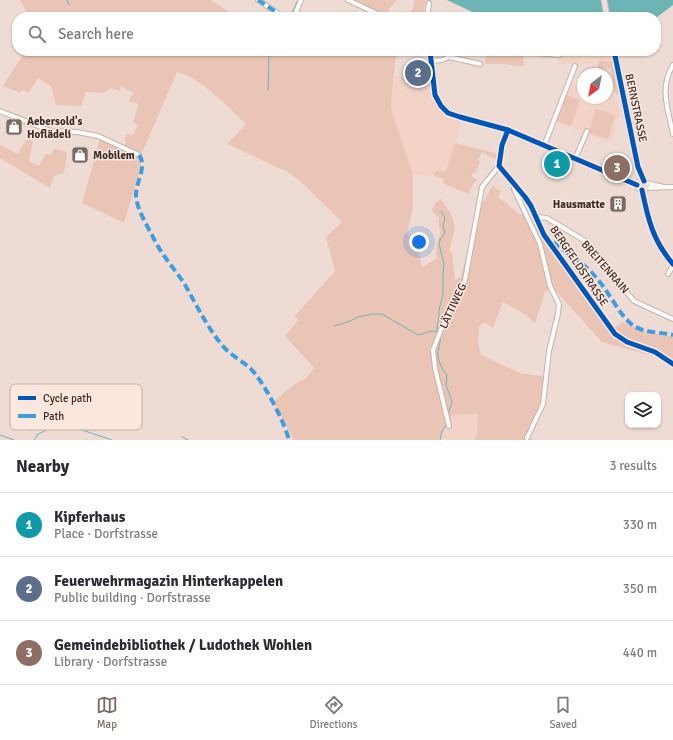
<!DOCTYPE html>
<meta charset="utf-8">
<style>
body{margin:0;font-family:Signika,sans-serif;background:#f2f2f3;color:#2b2b33}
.controls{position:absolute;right:12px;bottom:12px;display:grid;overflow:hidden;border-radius:8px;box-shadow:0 1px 3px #0004}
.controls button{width:36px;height:36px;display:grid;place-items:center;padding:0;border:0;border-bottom:1px solid #e1e1e2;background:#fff;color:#2b2b33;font:20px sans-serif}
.compass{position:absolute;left:577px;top:68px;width:36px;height:36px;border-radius:50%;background:#fff;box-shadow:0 1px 3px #0004;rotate:212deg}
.you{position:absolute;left:419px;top:242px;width:14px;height:14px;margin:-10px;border:3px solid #fff;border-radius:50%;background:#1a73e8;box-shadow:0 0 0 6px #1a73e833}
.badge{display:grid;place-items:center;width:26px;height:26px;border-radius:50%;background:#796a64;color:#fff;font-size:13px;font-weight:700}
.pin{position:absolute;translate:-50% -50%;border:2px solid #fff;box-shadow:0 1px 4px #0006}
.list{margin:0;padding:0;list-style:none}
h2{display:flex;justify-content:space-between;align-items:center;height:52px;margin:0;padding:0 16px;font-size:17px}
h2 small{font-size:13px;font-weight:400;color:#7c7c81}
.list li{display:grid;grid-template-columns:26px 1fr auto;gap:12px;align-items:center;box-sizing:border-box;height:64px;padding:0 16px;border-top:1px solid #e1e1e2}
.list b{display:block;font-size:15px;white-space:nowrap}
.list p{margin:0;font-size:13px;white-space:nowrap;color:#7c7c81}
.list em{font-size:13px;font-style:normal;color:#7c7c81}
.icon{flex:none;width:22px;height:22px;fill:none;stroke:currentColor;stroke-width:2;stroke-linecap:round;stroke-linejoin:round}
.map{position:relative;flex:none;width:673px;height:440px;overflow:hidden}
.search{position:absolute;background:#fff;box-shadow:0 1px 3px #0004;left:12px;right:12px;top:12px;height:44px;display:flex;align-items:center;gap:10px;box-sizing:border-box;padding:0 14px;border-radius:16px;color:#7c7c81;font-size:15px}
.sheet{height:244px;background:#fff}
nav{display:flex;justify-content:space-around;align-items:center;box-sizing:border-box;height:56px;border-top:1px solid #e1e1e2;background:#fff;font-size:11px;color:#7c7c81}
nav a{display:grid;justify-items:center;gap:2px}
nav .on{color:#796a64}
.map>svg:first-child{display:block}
.built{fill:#f2d3c6}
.green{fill:#eac5b6}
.water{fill:#6cb5b4}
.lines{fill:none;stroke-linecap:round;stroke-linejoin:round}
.stream{stroke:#6cb5b4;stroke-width:1}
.minor-casing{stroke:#c2b4ae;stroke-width:6}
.major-casing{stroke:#c6bdb9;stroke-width:7}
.minor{stroke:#fcfaf9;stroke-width:4}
.major{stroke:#ece0da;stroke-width:5}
.quiet{stroke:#3e9de0;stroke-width:4;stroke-dasharray:8 4;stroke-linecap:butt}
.cycleway-casing{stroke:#fce7df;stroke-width:8}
.cycleway{stroke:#0057b8;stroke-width:5}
.labels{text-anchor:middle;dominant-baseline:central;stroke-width:3;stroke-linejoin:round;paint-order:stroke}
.street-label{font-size:11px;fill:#3a2d28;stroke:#fce7df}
.poi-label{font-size:11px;font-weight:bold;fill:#3a2d28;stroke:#fce7df;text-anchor:start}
.key{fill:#fce7df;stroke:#c2afa8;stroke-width:1}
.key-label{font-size:11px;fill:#3a2d28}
</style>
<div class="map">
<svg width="673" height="440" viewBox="0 0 673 440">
<rect width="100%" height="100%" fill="#eedcd4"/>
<g class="built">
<polygon points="561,51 611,51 613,61 605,62 602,60 578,67 571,64 558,64"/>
<polygon points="394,75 430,83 437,107 446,115 460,119 459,130 446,171 436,171 434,176 429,175 429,177 413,174 391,108"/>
<polygon points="569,82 583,87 583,98 607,98 607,90 614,92 621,117 619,116 611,143 554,122"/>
<polygon points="478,414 477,435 474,440 440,440 444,427 453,415"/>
</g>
<g class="green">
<polygon points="20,0 210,0 238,17 29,17"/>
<polygon points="352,0 397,0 390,8 386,16"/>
<polygon points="414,0 423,0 427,2 427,3 425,3 423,17 410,14 415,2"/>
<path d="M25,51H297L309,56L341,55L364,51H393L396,58L393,79L391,108L413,174V207L407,234L411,239L418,246L419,254L422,267L437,258C435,249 437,240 441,231L439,228V218L432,211L435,203L441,199C448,209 457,220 454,233C453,240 450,243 450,251L452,252L455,280L461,277L467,253L475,232L482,204L493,185L495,188L501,191L498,198L504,201L519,214H529L533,224H537L587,299L610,331L623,322L644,331L673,337V365L667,360L602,342L554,289L545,292L535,323L526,315L503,302L493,328L484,322L479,327L478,342L481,355L520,373L547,377L540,407L530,438L534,440H474L477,435L478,414L453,415L444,427L440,440H292L293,438L273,402L293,385L305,379L314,368L285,336L298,320L295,316L335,271L326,237L342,222L301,182L290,173L227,144L246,124C228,107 201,78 177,72L145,146L143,151L139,153L124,146L126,142L124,141L127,134L133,135L138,125L133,122L139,104L129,101L133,93L121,86L120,91L111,88L103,93L86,92L81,106L56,105L51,86L38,78L29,93L22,90L20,93L3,86Z"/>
<polygon points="486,51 523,53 524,66 500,64 485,64"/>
<polygon points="602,60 605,62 613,61 621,95 617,95 614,91 611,70 610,69 598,68 598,61"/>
<polygon points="566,95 580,100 571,126 557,121"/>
<polygon points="596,109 615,115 608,139 589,133"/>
<polygon points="27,138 33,141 29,161 39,166 46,154 51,155 54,149 67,152 64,173 54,176 50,188 0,158 0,145 18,154"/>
<polygon points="100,138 137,156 141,160 141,167 124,223 82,203"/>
<path d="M455,143L499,154L498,161L482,152L478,160L480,162L475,173H473L471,176L478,180C473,183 470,189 469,194L444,184L442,178L434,176L436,171H446Z"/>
</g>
<polygon class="water" points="447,0 673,0 673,5 656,18 656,17 483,17"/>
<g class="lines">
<g class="stream">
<polyline points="67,0 69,5"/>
<polyline points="70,17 70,12"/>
<polyline points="290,17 298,0"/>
<polyline points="268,90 269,54 271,51"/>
<polyline points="334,326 348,322 358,317 373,314 382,314 418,335 432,331 437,332"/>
<polyline points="438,334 437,329 439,316 439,310 443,294 443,274 444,264 439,244 440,240 445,233 443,226 445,218 441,211"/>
<path d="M440,336C441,341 439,346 438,352C437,359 442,370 447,375L446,385L452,402L448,414"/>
<polyline points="0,435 14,440"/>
<polyline points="182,437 188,440"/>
<polyline points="34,440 38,434 61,423 112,440"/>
<polyline points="440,440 442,432 446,425"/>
</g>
<defs>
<g id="minor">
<polyline points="258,0 279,14 278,15 281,17"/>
<polyline points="301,0 296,12 305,17"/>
<polyline points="348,0 384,17"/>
<polyline points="427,17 429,3"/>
<polyline points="430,51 435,95 441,106 448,113 460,117 508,130 637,185"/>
<polyline points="509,51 559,55"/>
<polyline points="431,61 442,60 449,57 480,64"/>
<path d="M673,65C659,88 668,109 673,134"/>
<polyline points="0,111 51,131 77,132 98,136 139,155"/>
<polyline points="508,130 502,145 499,166 525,197 531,206 544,235 615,334 627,342 655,352 673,364"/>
<polyline points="544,146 575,66"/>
<polyline points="575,159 587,131"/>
<polyline points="646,183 664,187"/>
<polyline points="514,184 514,189 540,244 550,286 559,304 558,314 549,351 543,404 527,438"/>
<polyline points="646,188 673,187"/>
<polyline points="537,217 547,218 585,241 634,301 673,319"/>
<polyline points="668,274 673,266"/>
<polyline points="449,426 435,368 433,350 448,312 465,280 482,187 499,166"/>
</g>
<g id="major">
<polyline points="604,0 607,17"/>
<polyline points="614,51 638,167 644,181"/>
<circle cx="642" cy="185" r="5"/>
<path d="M642,190C648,219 653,241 673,264"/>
</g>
</defs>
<use href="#minor" class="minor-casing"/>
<use href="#major" class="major-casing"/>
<use href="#minor" class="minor"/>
<use href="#major" class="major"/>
<g class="quiet">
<polyline points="258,0 279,14 278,15 281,17"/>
<path d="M139,155C148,167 135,183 136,196C137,209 146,224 152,235C160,253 173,267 184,283C196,304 207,327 222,345C230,355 241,360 250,368C264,382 284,421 289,440"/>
<path d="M553,242C568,254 586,264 598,280C609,292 621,318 634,326C645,333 660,332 673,335"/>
</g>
<defs>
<g id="cycleway">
<polyline points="430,51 435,95 441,106 448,113 460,117 508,130 637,185"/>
<polyline points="614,51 638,167 644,181"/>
<polyline points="508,130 502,145 499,166 525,197 531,206 544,235 615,334 627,342 655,352 673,364"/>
<path d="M642,190C648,219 653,241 673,264"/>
</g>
</defs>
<use href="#cycleway" class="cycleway-casing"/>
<use href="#cycleway" class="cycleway"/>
</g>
<defs>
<symbol id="shop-square" viewBox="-11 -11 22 22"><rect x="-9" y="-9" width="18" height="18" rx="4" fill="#796a64" stroke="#fce7df"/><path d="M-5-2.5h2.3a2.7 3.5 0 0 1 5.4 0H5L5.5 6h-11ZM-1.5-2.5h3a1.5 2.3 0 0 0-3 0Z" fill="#fff"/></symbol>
<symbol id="building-square" viewBox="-11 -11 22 22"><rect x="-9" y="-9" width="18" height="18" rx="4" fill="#796a64" stroke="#fce7df"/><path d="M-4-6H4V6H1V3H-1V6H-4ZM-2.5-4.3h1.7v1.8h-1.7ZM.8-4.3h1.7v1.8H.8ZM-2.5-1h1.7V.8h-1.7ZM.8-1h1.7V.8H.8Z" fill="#fff"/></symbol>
</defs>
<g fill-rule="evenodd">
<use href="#shop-square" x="4" y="117" width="20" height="20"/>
<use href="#shop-square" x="70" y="145" width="20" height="20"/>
<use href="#building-square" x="608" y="194" width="20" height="20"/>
</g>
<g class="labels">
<g class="street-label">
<text transform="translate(636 108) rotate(78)">BERNSTRASSE</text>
<text transform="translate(579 266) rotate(56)">BERGFELDSTRASSE</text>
<text transform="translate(605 267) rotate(49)">BREITENRAIN</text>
<text transform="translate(453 306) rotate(-65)">LÄTTIWEG</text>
</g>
<g class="poi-label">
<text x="27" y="121">Aebersold's<tspan x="27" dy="13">Hoflädeli</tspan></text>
<text x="93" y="155">Mobilem</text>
<text x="605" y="204" text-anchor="end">Hausmatte</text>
</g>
</g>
<rect x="10" y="384" width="132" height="46" rx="6" class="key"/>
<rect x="18" y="396" width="18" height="4" fill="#0057b8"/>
<rect x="18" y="414" width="18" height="4" fill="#3e9de0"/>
<g class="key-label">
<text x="43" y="402">Cycle path</text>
<text x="43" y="420">Path</text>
</g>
</svg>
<div class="controls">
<button><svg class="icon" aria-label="layers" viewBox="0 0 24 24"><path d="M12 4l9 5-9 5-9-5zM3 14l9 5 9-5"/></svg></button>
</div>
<svg class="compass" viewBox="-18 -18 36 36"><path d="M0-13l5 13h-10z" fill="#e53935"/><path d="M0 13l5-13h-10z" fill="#7c7c81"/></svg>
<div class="you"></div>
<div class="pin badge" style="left:557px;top:164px;background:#0f9aa8">1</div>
<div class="pin badge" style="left:418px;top:73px;background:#5c6f8a">2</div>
<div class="pin badge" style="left:617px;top:168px;background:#8d6e63">3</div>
<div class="search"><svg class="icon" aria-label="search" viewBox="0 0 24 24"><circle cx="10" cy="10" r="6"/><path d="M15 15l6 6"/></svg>Search here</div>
</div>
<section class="sheet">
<h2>Nearby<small>3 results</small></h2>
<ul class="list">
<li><span class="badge" style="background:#0f9aa8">1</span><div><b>Kipferhaus</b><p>Place · Dorfstrasse</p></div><em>330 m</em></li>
<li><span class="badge" style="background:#5c6f8a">2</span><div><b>Feuerwehrmagazin Hinterkappelen</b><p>Public building · Dorfstrasse</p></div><em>350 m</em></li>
<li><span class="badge" style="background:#8d6e63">3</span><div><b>Gemeindebibliothek / Ludothek Wohlen</b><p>Library · Dorfstrasse</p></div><em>440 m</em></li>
</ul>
</section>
<nav>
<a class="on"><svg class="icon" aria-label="map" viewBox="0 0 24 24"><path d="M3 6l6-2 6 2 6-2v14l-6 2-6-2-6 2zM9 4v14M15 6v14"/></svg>Map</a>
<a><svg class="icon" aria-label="directions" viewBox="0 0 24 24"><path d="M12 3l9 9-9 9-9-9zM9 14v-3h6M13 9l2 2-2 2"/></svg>Directions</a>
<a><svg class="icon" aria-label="saved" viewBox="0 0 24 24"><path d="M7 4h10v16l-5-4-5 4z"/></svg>Saved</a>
</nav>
